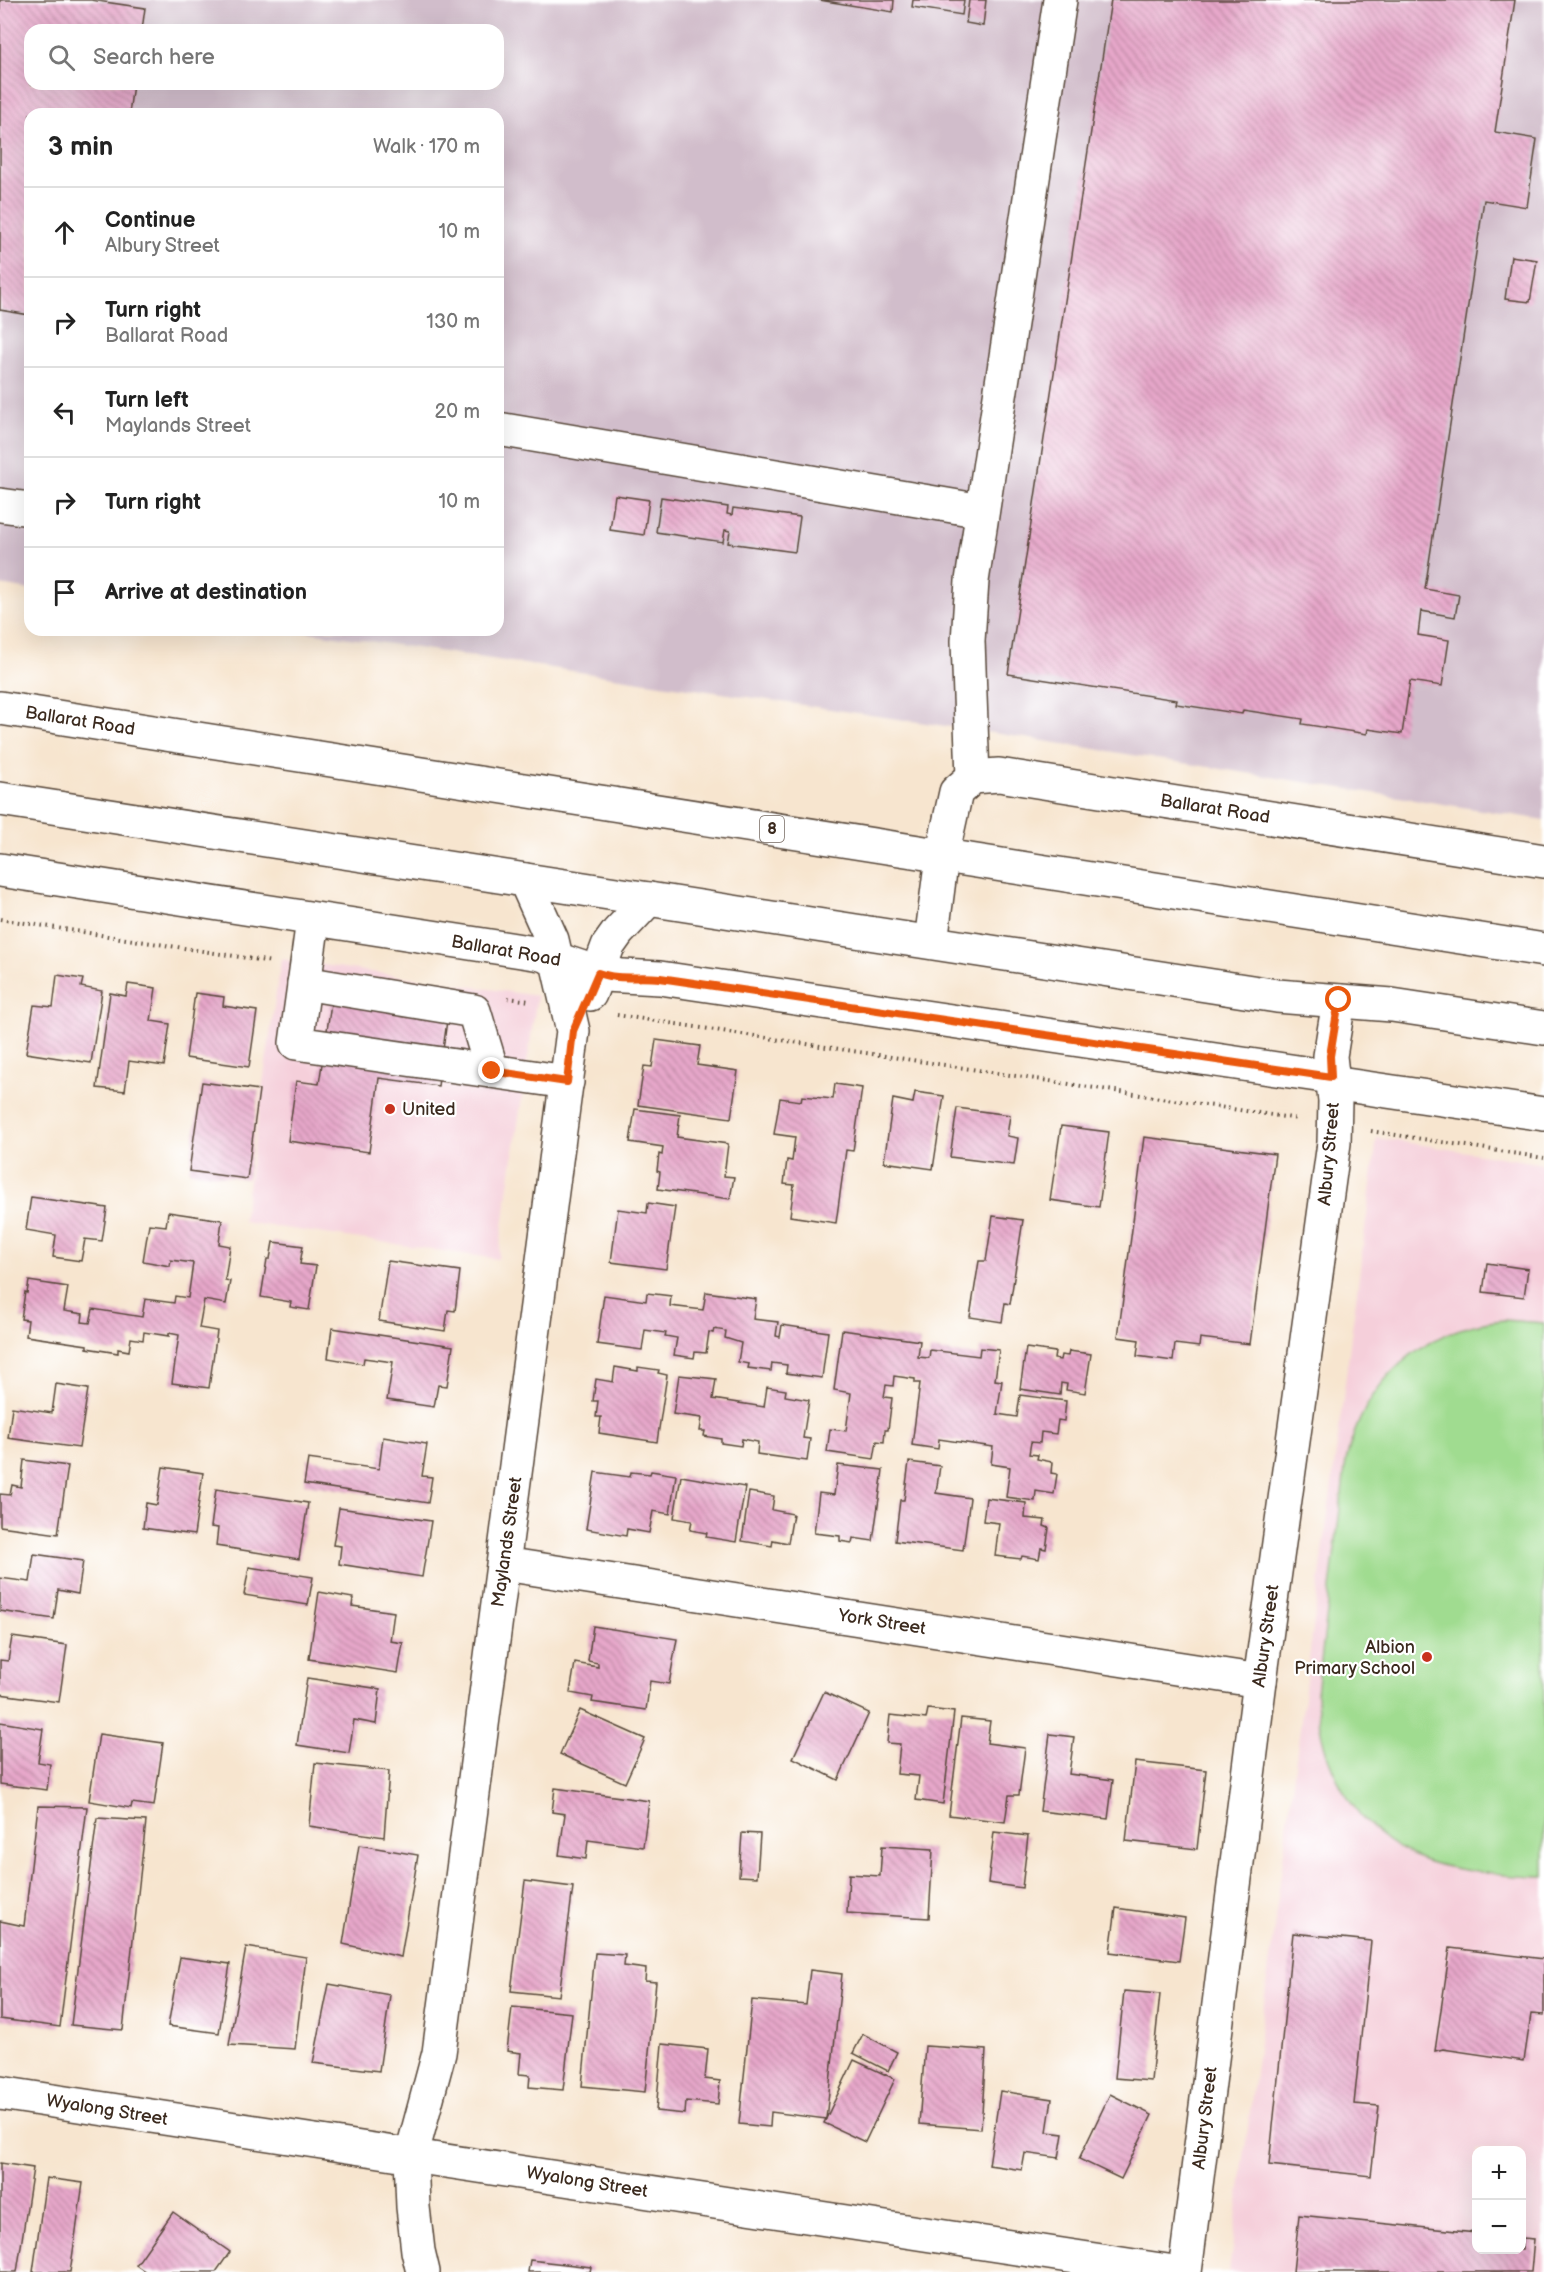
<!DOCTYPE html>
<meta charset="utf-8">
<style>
body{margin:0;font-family:"Balsamiq Sans",sans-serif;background:#f6f6f6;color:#222}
.controls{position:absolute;right:18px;bottom:18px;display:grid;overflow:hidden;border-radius:12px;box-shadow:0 6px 24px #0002}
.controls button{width:54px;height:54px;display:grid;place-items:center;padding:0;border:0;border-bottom:2px solid #e0e0e0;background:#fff;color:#222;font:30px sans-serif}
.stop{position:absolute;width:18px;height:18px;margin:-14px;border:4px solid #ea580c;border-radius:50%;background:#fff}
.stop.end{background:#ea580c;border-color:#fff;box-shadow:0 2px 6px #0008}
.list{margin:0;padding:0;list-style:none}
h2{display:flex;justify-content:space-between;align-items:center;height:78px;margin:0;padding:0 24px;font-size:26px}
h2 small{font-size:20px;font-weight:400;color:#767676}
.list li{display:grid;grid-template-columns:39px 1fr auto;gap:18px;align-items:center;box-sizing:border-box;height:90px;padding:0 24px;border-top:2px solid #e0e0e0}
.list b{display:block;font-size:22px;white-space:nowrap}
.list p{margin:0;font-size:20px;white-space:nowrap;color:#767676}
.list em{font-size:20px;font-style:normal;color:#767676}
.icon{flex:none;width:33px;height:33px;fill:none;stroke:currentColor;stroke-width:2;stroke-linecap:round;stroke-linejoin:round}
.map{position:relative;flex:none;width:1544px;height:2272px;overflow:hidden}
.search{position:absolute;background:#fff;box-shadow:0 6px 24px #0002;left:24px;top:24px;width:480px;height:66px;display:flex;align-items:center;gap:15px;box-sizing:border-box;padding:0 21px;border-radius:18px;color:#767676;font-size:22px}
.panel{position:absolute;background:#fff;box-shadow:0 6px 24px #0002;left:24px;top:108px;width:480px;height:528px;border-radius:18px}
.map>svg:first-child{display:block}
.built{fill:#f5cfda;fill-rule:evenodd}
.industrial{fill:#d1bdcb;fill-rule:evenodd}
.garden{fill:#a0dc90;stroke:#6e8357;stroke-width:1.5}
.building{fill:url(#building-back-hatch)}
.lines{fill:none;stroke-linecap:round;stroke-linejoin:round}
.minor-casing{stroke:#574639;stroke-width:36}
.highway-casing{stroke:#574639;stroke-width:36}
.path{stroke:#574639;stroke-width:4;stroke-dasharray:1.5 4.5;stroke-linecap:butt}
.minor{stroke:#fff;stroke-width:33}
.highway{stroke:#fff;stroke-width:33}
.route{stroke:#ea580c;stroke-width:8}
.poi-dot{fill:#c8321e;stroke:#fff;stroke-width:2}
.labels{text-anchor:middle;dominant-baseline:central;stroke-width:4.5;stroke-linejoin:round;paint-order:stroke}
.shield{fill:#fff;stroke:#766a62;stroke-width:1.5}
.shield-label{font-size:16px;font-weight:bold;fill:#3b2a1e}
.street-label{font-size:18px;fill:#3b2a1e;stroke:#fff}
.poi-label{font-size:18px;fill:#3b2a1e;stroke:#fff;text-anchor:start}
</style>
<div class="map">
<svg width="1544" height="2272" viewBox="0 0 1544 2272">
<defs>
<pattern id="building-back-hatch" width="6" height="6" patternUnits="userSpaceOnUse" patternTransform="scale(1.5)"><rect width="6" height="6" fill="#e7a7ca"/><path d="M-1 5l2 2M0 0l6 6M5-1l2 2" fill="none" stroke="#bc88a3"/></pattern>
</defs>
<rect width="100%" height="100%" fill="#fff"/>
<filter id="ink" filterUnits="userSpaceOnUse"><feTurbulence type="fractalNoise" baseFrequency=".0167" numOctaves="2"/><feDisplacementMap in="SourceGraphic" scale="12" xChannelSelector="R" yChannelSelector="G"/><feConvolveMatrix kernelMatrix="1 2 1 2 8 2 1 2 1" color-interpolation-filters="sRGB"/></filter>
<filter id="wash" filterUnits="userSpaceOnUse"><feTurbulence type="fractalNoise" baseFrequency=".008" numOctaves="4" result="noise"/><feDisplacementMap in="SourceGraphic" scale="24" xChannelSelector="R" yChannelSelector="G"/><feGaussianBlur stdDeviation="1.35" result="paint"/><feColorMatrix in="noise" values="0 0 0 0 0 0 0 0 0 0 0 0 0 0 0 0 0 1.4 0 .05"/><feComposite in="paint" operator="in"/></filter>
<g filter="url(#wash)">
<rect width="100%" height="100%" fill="#f7e5cf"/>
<g class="built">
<polygon points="281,959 537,996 498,1259 243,1222"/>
<path d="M1377,1138L1544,1164V2272H1229ZM1476,2150H1522V2250H1476Z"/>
</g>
<path class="industrial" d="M0,0H1544V820L1000,734L295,630H498V114H30V590L0,585ZM30,30H498V84H30Z"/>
<path class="garden" d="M1504,1320L1544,1323V1877C1511,1877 1453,1871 1423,1860C1354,1833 1318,1763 1317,1693L1346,1461C1364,1381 1421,1328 1504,1320Z"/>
<g id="blocks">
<g class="building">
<polygon points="0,0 91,0 145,8 142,30 30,30 30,84 133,84 129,114 30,114 30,315 0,310"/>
<polygon points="819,0 894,0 893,12"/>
<polygon points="913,0 964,0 962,15 912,7"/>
<polygon points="969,0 986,0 983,26 966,23"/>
<polygon points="1111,0 1515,0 1495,132 1537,139 1527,207 1484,200 1425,589 1459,595 1455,617 1421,611 1418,635 1449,640 1442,686 1410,681 1402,734 1368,729 1367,734 1302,724 1303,719 1243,710 1242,714 1176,704 1177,700 1008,674"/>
<polygon points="1511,256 1537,260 1530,302 1505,299"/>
<polygon points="615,495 649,500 644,535 610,530"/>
<polygon points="661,497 728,507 727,514 732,515 733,508 800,517 795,552 728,543 730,531 725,530 723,542 656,532"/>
<polygon points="57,975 83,979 81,987 102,991 91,1063 26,1053 34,1005 53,1007"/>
<polygon points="128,984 156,988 151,1021 170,1024 164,1066 129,1061 125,1091 97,1088 110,993 126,996"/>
<polygon points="333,990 449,1006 438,1086 379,1078 369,1152 288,1141 296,1081 319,1084"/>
<polygon points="195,993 224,997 223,1006 257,1011 249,1067 186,1058"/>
<polygon points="656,1040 700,1046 697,1065 738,1071 731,1118 638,1105 644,1066 652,1067"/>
<polygon points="202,1082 259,1090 247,1179 189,1171"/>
<polygon points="835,1084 862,1088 853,1151 846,1150 836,1223 790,1216 794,1185 784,1184 787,1160 792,1161 795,1137 774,1134 780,1098 801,1101 802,1096 833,1099"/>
<polygon points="915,1092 944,1096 933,1169 884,1162 893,1099 913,1103"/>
<polygon points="957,1108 1010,1115 1007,1136 1018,1138 1014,1165 950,1157"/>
<polygon points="635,1109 680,1115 677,1137 728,1144 724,1176 734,1177 730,1199 658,1189 660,1172 657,1171 659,1154 662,1155 663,1147 630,1142"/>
<polygon points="1061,1126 1109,1132 1099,1207 1050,1200"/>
<polygon points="1144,1137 1275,1154 1250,1344 1200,1338 1199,1347 1175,1344 1173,1361 1137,1356 1139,1340 1118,1337"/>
<polygon points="31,1197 107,1208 102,1241 85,1239 81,1261 53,1257 56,1235 26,1230"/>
<polygon points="648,1203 675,1207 666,1269 611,1262 618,1209 647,1213"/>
<polygon points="168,1212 222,1220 219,1244 230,1246 225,1280 230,1281 226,1304 204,1300 199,1328 217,1331 209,1388 172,1383 179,1335 169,1333 169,1336 144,1332 143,1340 131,1338 129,1351 118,1349 118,1353 87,1348 87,1345 26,1336 28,1320 21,1319 25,1292 27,1293 29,1281 68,1287 64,1311 83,1314 82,1322 90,1323 93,1309 142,1317 145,1299 174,1303 175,1296 188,1298 193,1263 171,1260 170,1266 143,1261 149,1224 166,1226"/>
<polygon points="993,1216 1023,1220 1010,1304 1005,1303 1002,1322 970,1317 979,1261 986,1261"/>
<polygon points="273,1242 303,1246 300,1264 316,1266 309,1310 290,1307 291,1302 261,1297 267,1259 270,1259"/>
<polygon points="388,1261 460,1271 455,1311 448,1310 445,1331 379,1321"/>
<polygon points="1487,1263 1528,1269 1524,1297 1483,1292"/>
<polygon points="706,1292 756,1299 753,1319 778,1322 776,1336 780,1337 782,1325 828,1332 822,1378 786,1373 787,1365 772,1363 771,1371 748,1368 749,1364 738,1362 741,1343 725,1338 726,1331 714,1329 713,1333 709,1332 706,1353 695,1352 694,1358 674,1355 677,1338 665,1336 666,1333 645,1330 642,1350 597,1344 604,1295 646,1301 647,1293 671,1296 670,1306 703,1310"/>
<polygon points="332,1328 453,1346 447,1386 438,1385 434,1407 387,1400 393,1362 364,1358 363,1364 328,1358"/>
<polygon points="842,1330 920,1341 918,1357 929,1358 930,1350 979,1356 980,1348 999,1350 995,1380 1002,1381 997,1414 1017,1417 1020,1395 1066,1401 1064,1421 1058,1420 1056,1434 1041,1432 1040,1443 1031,1442 1029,1454 1038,1455 1037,1459 1052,1462 1051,1473 1057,1474 1054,1494 1036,1491 1035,1501 1006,1497 1010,1467 991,1464 993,1447 939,1439 938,1449 912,1445 920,1383 915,1383 915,1379 894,1376 893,1386 886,1385 884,1397 892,1398 888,1430 885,1430 884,1442 877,1441 874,1459 827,1452 830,1429 846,1431 851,1393 834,1390"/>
<polygon points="1026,1348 1055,1352 1054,1359 1060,1360 1061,1355 1068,1356 1069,1351 1091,1354 1085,1393 1066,1390 1067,1384 1061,1383 1060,1395 1020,1389"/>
<polygon points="615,1367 638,1371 638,1367 659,1370 658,1373 667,1375 657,1442 599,1433 601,1417 596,1417 598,1401 593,1401 596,1379 613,1382"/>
<polygon points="679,1375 716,1379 713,1399 764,1407 767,1387 786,1390 785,1396 809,1400 803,1438 810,1439 807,1461 757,1454 758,1442 742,1439 741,1446 721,1443 721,1439 704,1436 705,1431 700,1431 702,1418 673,1414"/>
<polygon points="56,1384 88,1389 79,1448 8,1438 12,1407 52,1413"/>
<polygon points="383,1437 427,1444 422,1476 432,1477 428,1503 304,1484 308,1459 379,1469"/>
<polygon points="24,1460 68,1466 58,1534 0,1526 0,1494 10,1495 12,1485 21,1487"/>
<polygon points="909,1462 940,1466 936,1493 970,1498 963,1550 895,1541 900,1500 904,1500"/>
<polygon points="838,1465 883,1470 873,1541 853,1538 852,1543 840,1541 840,1536 814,1533 819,1493 834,1495"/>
<polygon points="163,1467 203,1473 194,1535 143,1528 146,1503 157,1505"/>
<polygon points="651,1471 676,1475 670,1514 653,1511 649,1533 627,1529 626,1536 586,1529 595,1472 630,1477 631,1472 650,1474"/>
<polygon points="681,1476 745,1487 736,1542 706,1537 707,1533 690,1530 692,1521 674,1518"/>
<polygon points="216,1489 308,1503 299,1559 216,1546 218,1528 211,1527"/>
<polygon points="749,1492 774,1496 772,1510 793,1514 788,1543 773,1540 772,1546 742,1541"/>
<polygon points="986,1498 1026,1503 1025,1518 1045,1520 1044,1526 1049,1528 1046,1549 1041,1548 1039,1559 1022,1556 1021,1559 995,1556 999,1523 983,1521"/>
<polygon points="339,1508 431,1521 422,1577 339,1564 341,1546 333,1545"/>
<polygon points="34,1554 83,1561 78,1594 58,1590 54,1619 0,1611 0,1578 30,1582"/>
<polygon points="249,1567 313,1577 308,1605 244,1595"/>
<polygon points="319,1592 353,1598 352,1606 394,1612 390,1641 403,1643 398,1673 309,1659"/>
<polygon points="593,1626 677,1639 669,1684 650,1681 646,1710 592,1702 593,1697 570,1693 575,1663 598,1667 598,1663 588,1661"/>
<polygon points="12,1637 67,1645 59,1702 0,1694 0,1660 8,1661"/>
<polygon points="307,1678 380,1689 376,1724 354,1720 349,1753 297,1745"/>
<polygon points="824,1692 869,1713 838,1780 793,1758"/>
<polygon points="928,1709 954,1712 943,1804 916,1800 919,1776 897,1774 900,1744 887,1743 890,1715 926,1719"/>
<polygon points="580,1710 645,1739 625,1783 560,1754"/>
<polygon points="961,1718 990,1721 987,1743 1025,1748 1019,1795 1009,1795 1005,1822 949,1815"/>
<polygon points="0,1722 43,1729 38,1762 50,1764 47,1790 0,1784"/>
<polygon points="99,1734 163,1743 154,1806 132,1803 131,1808 89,1801"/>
<polygon points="1050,1734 1074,1737 1069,1774 1113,1780 1108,1819 1040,1811"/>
<polygon points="1135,1762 1206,1770 1197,1849 1126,1841"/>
<polygon points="315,1763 389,1771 384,1837 309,1826"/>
<polygon points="555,1788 649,1801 643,1847 588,1840 586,1859 559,1855 565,1814 552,1812"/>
<polygon points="38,1806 87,1807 60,2027 0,2019 0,1921 24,1926"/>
<polygon points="97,1818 146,1821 123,2030 71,2025"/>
<polygon points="994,1832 1028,1836 1022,1888 988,1883"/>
<polygon points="742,1833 760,1834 757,1877 739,1876"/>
<polygon points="359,1845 418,1855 401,1957 343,1944"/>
<polygon points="882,1846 933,1849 929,1918 847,1913 849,1874 880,1876"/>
<polygon points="525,1881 573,1887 559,1996 511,1991"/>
<polygon points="1116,1908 1185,1918 1179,1961 1110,1952"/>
<polygon points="1293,1933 1371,1941 1354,2104 1379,2106 1371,2176 1269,2165"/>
<polygon points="246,1947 306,1957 295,2049 229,2045"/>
<polygon points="1450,1948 1544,1959 1544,2015 1531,2014 1524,2061 1443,2049 1435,2051"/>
<polygon points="595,1953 625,1955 624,1966 646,1969 645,1981 656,1982 645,2092 582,2086"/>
<polygon points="180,1957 230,1964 219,2033 168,2026"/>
<polygon points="810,1970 842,1974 826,2119 771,2112 770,2127 739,2124 752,2000 806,2005"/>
<polygon points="329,1984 390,1995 379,2071 313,2063"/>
<polygon points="1124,1991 1160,1994 1151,2081 1115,2078"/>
<polygon points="512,2007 572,2013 563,2090 529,2087 530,2075 519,2074 521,2053 507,2051"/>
<polygon points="863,2034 897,2052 888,2071 853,2053"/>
<polygon points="662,2044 708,2049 705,2079 720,2081 718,2104 686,2101 685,2114 656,2111"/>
<polygon points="925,2046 986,2050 981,2129 919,2124"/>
<polygon points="854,2060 895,2079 865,2142 824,2123"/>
<polygon points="1000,2091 1052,2099 1047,2132 1063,2134 1059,2158 1025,2153 1022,2170 989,2165"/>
<polygon points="1110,2094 1152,2115 1121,2179 1079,2159"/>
<polygon points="0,2163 33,2168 17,2272 0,2272"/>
<polygon points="46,2178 83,2183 70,2272 33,2272"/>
<polygon points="173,2212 230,2252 216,2272 146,2272 136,2265"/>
<polygon points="1299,2215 1476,2233 1476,2250 1522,2250 1522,2238 1534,2239 1531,2272 1293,2272"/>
<polygon points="530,2260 591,2267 590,2272 528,2272"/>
</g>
</g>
</g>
<g filter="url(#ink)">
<use href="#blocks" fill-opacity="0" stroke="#574639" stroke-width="1.5"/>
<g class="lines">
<defs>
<g id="minor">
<polyline points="498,429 982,511"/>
<polyline points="0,505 30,509"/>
<polyline points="973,777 968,641 972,581 1060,0"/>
<polyline points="0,870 541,954 604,975 660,978 1331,1077"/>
<polyline points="313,920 296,1043 567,1082"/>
<polyline points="931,942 942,856 956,792 973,777 999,775 1544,861"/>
<polyline points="304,983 474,1011 492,1071"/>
<polyline points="590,994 608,946 618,932 649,899"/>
<polyline points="1332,1083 1544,1114"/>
<polyline points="504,1564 1260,1681"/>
<polyline points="0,2093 1174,2272"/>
<polyline points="423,2272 418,2251 413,2207 411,2157 439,2053 573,1031 552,940 525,880"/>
<polyline points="1185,2272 1260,1681 1334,1143 1335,1101 1330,1056 1339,1001"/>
</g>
<g id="highway">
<polyline points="0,708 1544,950"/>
<polyline points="0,799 1277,996 1392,1005 1544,1028"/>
</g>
</defs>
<use href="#minor" class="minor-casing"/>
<use href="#highway" class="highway-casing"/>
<g class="path">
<polyline points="0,919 272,962"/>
<polyline points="508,998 530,1001"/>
<polyline points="617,1015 1298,1119"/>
<polyline points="1371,1131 1544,1158"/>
</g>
<use href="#minor" class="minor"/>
<use href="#highway" class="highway"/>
</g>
</g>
<g class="lines" filter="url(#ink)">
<path class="route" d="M492,1071L567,1082L573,1031L598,973C617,980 640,976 660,978L1331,1077L1330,1056L1339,1000"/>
</g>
<g class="poi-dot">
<circle cx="390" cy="1109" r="6"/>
<circle cx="1427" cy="1657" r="6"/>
</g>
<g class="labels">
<rect class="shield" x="760" y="816" width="24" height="26" rx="4.5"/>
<g class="shield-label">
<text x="772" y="829">8</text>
</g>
<g class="street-label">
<text transform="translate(80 721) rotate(9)">Ballarat Road</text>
<text transform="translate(1215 809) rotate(9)">Ballarat Road</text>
<text transform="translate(506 951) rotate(10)">Ballarat Road</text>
<text transform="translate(1329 1154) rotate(-85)">Albury Street</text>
<text transform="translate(507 1542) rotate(-82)">Maylands Street</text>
<text transform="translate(882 1622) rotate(9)">York Street</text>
<text transform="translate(1266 1636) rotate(-82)">Albury Street</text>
<text transform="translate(107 2110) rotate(9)">Wyalong Street</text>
<text transform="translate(1205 2118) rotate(-83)">Albury Street</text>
<text transform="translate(587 2182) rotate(9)">Wyalong Street</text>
</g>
<g class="poi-label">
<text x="402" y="1109">United</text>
<text x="1415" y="1647" text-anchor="end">Albion<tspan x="1415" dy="21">Primary School</tspan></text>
</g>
</g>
</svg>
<div class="controls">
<button>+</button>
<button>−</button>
</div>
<div class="stop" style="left:1339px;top:1000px"></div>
<div class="stop end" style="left:492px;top:1071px"></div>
<div class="search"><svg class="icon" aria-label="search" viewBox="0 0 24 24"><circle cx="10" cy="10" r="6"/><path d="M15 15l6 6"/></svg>Search here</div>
<section class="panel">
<h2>3 min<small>Walk · 170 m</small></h2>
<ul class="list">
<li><svg class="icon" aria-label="ahead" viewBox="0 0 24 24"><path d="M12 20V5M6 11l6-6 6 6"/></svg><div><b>Continue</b><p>Albury Street</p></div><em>10 m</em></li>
<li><svg class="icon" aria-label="right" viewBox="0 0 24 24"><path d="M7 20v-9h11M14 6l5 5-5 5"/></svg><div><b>Turn right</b><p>Ballarat Road</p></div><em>130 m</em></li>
<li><svg class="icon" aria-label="left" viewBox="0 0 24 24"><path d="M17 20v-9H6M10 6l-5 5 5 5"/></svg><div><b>Turn left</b><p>Maylands Street</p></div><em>20 m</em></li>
<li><svg class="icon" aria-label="right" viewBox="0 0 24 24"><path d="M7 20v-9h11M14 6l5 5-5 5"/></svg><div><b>Turn right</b></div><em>10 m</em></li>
<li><svg class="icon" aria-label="arrive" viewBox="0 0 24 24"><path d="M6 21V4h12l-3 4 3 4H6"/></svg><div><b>Arrive at destination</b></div></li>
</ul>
</section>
</div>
